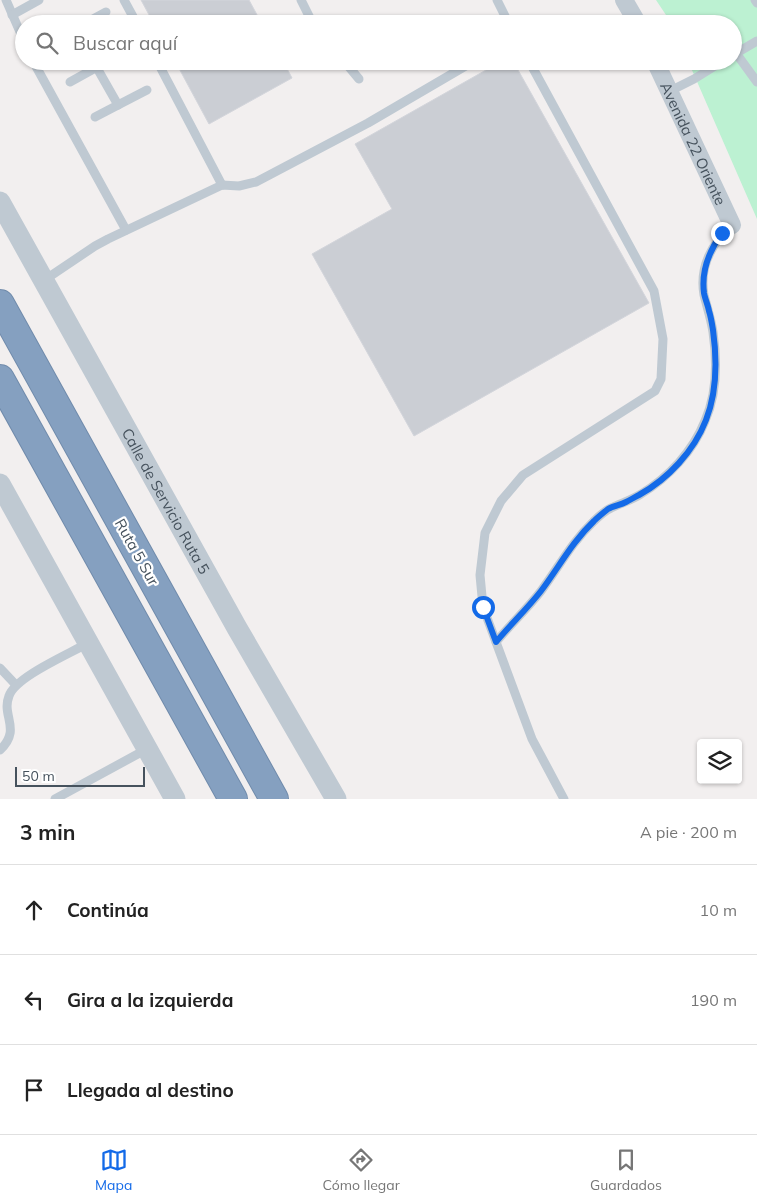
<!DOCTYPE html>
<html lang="es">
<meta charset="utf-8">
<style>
body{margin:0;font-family:Mulish,sans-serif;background:#f2f2f2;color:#222}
.controls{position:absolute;right:15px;bottom:15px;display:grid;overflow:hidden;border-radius:5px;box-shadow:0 1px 4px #0004}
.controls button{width:45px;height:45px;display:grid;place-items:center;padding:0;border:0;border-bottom:1px solid #e0e0e0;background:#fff;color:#222;font:25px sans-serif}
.scale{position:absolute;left:15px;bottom:12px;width:130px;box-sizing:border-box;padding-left:5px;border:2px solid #46525d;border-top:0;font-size:14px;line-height:18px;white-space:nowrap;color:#46525d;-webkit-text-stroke:4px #fff;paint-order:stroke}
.stop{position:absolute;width:15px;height:15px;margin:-11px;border:4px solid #136ae8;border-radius:50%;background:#fff}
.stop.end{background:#136ae8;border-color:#fff;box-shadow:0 1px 5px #0008}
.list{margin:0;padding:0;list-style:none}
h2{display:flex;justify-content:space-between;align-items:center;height:65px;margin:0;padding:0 20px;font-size:21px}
h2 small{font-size:16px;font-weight:400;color:#767676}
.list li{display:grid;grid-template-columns:32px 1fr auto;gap:15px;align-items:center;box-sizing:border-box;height:90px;padding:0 20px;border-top:1px solid #e0e0e0}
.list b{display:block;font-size:19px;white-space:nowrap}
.list em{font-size:16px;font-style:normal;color:#767676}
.icon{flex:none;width:28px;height:28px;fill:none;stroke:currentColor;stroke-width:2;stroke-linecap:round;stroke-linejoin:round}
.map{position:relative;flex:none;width:757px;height:799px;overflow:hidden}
.search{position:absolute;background:#fff;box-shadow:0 1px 4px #0004;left:15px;right:15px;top:15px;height:55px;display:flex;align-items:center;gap:12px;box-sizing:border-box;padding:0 18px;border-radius:28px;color:#767676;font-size:19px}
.sheet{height:335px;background:#fff}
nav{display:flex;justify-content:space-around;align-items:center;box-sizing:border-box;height:70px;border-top:1px solid #e0e0e0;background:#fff;font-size:14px;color:#767676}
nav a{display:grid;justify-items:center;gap:2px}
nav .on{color:#136ae8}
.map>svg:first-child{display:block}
.green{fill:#bcf1d2}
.building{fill:#cbced4;stroke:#d3d5db}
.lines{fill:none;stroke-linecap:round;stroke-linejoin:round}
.motorway-casing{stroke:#708bab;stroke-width:30}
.service{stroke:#bfc9d2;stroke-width:9}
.minor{stroke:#bfc9d2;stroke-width:18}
.tertiary{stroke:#bfc9d2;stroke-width:21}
.motorway{stroke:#85a0c0;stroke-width:28}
.route{stroke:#136ae8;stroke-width:6}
.labels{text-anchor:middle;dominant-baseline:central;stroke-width:4.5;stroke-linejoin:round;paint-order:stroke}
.street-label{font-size:15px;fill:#46525d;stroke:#fff}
</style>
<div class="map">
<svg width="757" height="799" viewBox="0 0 757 799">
<rect width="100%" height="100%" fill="#f2efef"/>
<polygon class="green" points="656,0 757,0 757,219 688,61 733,61 733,24 672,24"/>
<g class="building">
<polygon points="141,0 249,0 262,24 154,24"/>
<polygon points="175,61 283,61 292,78 209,124"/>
<polygon points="502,61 513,61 649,303 414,436 312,254 392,209 355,144"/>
</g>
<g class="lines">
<defs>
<g id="motorway">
<polyline points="0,304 274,799"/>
<polyline points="0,379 233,799"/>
</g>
</defs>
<use href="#motorway" class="motorway-casing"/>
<g class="service">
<polyline points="6,0 24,41"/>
<polyline points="124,0 137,24"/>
<polyline points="301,0 313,24"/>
<polyline points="497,0 509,24"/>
<polyline points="755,0 757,3"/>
<polyline points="12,15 39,0"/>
<polyline points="715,22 716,24"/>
<polyline points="84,24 106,12"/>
<polyline points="733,49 757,82"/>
<polyline points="733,55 757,41"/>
<polyline points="33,61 126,230"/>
<polyline points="93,61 118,105 95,117"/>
<polyline points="157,61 222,185"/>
<polyline points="344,61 359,79"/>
<polyline points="529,61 654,291 663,339 661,379 655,391 523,475 501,501 485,533 480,575 483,607 532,739 564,799"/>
<polyline points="70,82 108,61"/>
<polyline points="670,91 694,79 723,61"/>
<polyline points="118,105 147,90"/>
<polyline points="43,281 95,246 108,239 222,185 239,186 256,182 368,123 474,61"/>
<path d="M496,642C510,625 527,609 541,591C559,567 571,543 593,522C598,517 604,511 611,508C621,503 632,500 641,494C669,477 693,451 705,421C717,394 717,360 713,332C711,319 707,307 704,295C699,267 712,243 732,225"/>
<polyline points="0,668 16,685"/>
<path d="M0,750C22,729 1,716 9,696C15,677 69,654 88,643"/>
<polyline points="55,799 147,749"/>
</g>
<g class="minor">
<polyline points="624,0 638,24"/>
<path id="s1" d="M655,61L732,225"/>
</g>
<g class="tertiary">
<path id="s2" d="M0,202L237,628L336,799"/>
<polyline points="0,484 175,799"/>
</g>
<use href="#motorway" class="motorway"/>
</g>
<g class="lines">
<path class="route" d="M483,607L496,642C510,625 527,609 541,591C559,567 572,542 594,521C598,517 603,513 608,509C613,506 620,505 626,502C630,500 635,497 639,495C668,479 694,451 706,420C717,392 717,359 713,330C712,324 711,317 709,311C708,305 705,299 704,293C701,270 709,251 722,233"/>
</g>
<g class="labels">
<g class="street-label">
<text stroke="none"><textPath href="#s1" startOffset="91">Avenida 22 Oriente</textPath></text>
<text stroke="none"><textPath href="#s2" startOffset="342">Calle de Servicio Ruta 5</textPath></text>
<text transform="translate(137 552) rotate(61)">Ruta 5 Sur</text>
</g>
</g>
</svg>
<div class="controls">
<button><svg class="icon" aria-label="layers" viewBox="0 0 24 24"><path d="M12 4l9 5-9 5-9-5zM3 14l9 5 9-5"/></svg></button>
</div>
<div class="scale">50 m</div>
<div class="stop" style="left:483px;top:607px"></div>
<div class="stop end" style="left:722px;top:233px"></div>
<div class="search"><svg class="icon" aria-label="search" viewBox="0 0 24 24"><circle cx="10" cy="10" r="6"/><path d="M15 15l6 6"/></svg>Buscar aquí</div>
</div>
<section class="sheet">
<h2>3 min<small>A pie · 200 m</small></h2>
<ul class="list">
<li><svg class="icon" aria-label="ahead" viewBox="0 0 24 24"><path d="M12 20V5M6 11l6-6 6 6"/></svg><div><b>Continúa</b></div><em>10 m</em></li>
<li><svg class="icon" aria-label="left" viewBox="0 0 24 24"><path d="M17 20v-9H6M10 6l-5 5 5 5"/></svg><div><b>Gira a la izquierda</b></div><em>190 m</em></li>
<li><svg class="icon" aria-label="arrive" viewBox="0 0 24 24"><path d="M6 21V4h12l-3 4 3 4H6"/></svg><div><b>Llegada al destino</b></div></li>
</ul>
</section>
<nav>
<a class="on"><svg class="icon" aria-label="map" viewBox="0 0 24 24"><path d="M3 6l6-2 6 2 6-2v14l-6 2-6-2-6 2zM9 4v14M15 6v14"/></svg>Mapa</a>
<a><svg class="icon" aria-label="directions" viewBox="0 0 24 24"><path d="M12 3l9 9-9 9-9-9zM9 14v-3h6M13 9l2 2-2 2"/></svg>Cómo llegar</a>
<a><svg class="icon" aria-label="saved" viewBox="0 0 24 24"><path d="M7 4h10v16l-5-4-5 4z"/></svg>Guardados</a>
</nav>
